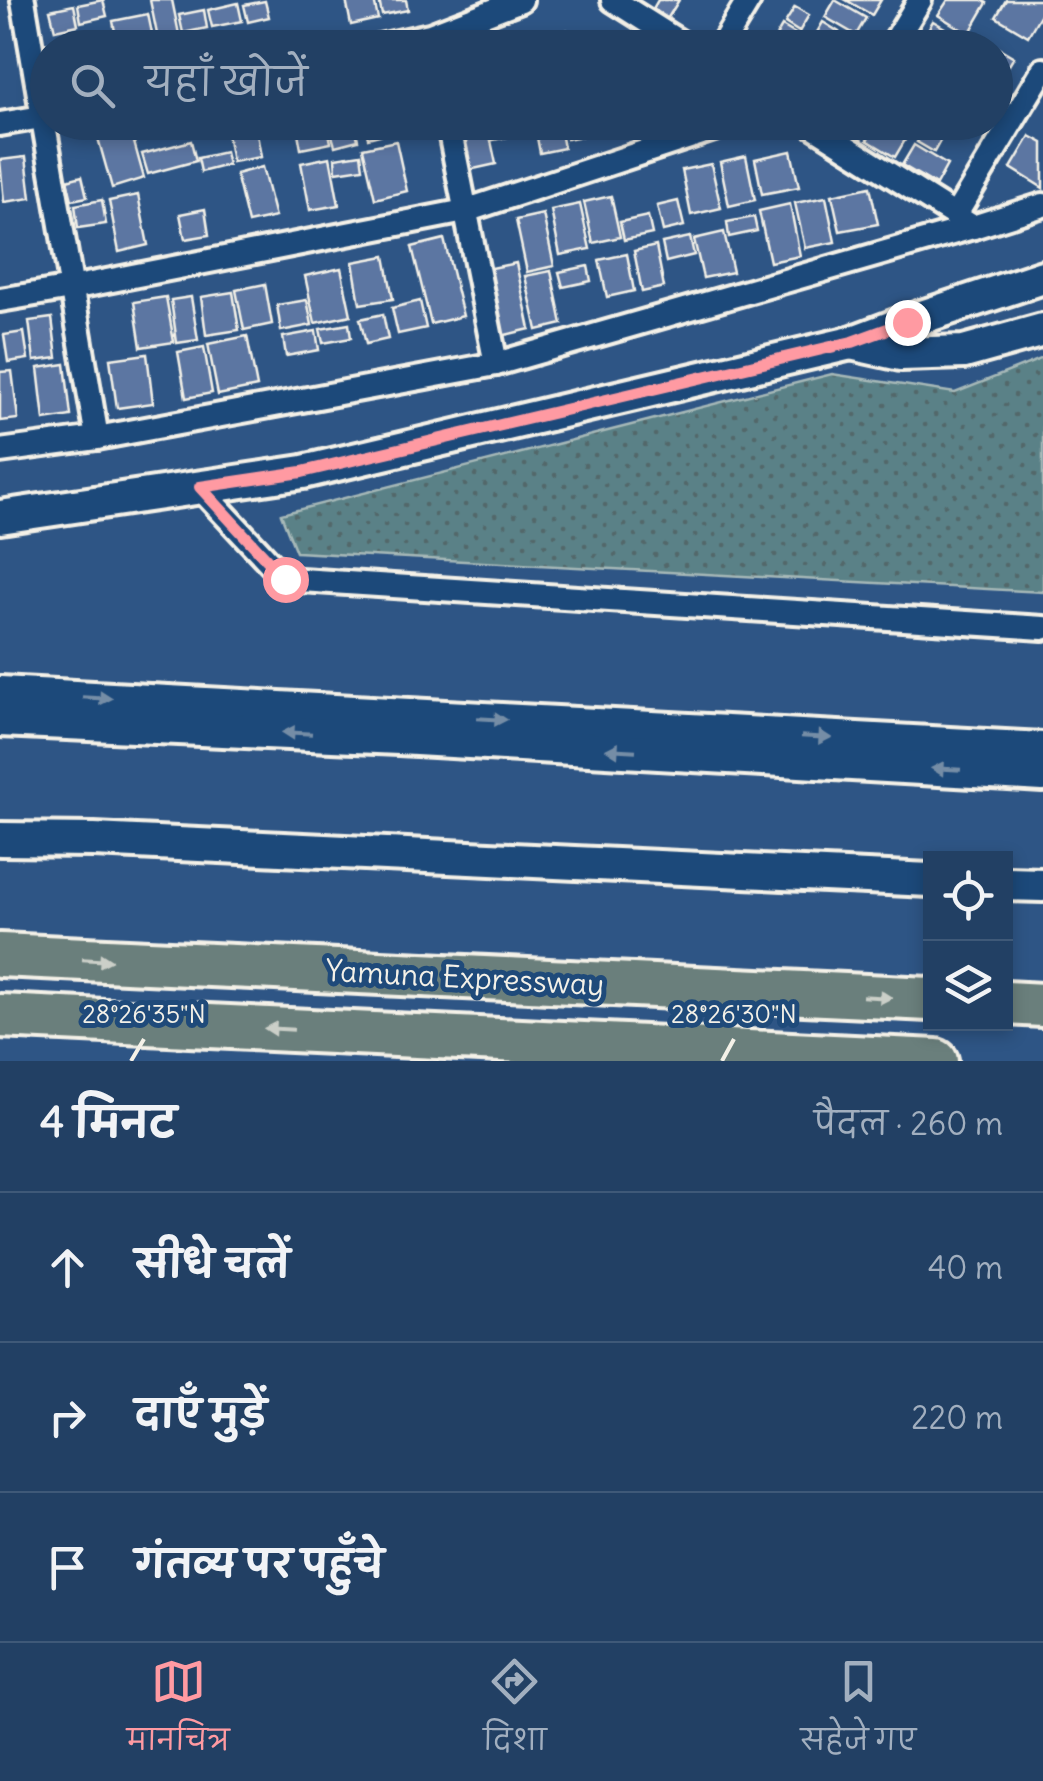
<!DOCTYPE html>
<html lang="hi">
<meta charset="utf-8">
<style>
body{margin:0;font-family:Delius,"Playpen Sans Deva",sans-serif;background:#2a476a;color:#f1f3f6}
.controls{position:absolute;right:30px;bottom:30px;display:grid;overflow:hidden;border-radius:0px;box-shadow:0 5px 15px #0003}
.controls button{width:90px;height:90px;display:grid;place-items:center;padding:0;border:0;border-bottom:2px solid #3f5978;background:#224064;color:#f1f3f6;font:50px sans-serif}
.stop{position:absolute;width:30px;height:30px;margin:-22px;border:8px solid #ff9aa2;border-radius:50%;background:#fff}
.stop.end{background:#ff9aa2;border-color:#fff;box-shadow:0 2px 10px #0008}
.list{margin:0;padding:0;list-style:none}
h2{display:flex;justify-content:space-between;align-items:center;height:130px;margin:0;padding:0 40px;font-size:42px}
h2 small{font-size:32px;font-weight:400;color:#a2afbf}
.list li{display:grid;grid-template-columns:65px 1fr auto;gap:30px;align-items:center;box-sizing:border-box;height:150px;padding:0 40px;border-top:2px solid #3f5978}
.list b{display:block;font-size:38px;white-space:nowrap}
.list em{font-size:32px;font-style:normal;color:#a2afbf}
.icon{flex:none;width:55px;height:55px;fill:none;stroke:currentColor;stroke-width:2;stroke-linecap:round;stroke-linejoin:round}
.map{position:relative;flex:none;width:1043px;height:1061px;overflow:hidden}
.search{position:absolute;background:#224064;box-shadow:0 5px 15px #0003;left:30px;right:30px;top:30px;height:110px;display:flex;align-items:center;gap:25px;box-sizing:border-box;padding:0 35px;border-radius:55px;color:#a2afbf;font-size:38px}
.sheet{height:580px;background:#224064}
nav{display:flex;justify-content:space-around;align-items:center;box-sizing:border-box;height:140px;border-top:2px solid #3f5978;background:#224064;font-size:28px;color:#a2afbf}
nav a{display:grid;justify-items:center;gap:5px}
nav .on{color:#ff9aa2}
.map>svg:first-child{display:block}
.grass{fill:url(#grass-dots);stroke:#a7b9b8;stroke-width:2.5}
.building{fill:#5b76a2;stroke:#f4f1e8;stroke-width:2.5}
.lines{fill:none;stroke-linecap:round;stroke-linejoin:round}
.street-casing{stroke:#f4f1e8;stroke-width:30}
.secondary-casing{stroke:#f4f1e8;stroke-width:40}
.highway-casing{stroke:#f4f1e8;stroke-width:50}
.street{stroke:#1f4a7a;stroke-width:22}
.secondary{stroke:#1f4a7a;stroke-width:32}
.highway{stroke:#6b7f7c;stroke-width:42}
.oneway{fill:#748da6}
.oneway2{fill:#cbcfc8}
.route{stroke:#ff9aa2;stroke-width:12}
.ticks{fill:none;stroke:#f4f1e8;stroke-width:4}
.labels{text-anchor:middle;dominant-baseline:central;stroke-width:10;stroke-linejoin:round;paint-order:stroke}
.street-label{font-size:30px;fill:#f4f1e8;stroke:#1f4a7a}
.ticks-label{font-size:25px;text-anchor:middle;fill:#f4f1e8;stroke:#1f4a7a;stroke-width:10;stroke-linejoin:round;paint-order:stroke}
</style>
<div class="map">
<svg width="1043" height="1061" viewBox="0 0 1043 1061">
<defs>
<pattern id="grass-dots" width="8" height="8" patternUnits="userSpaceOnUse" patternTransform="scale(2.5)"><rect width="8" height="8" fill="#5a8187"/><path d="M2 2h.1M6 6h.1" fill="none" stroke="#52676a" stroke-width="1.8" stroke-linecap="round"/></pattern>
</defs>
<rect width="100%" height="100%" fill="#2e5585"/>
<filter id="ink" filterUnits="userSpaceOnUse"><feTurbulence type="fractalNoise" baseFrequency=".01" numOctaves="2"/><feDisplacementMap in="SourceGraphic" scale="20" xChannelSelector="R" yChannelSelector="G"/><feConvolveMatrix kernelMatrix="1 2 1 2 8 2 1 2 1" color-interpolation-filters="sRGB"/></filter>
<g filter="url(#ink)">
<polygon class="grass" points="1043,358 1043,592 296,552 281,514 832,374 955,393"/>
<g class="building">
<polygon points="103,0 107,16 81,22 78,5"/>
<polygon points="150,0 172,0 179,34 158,39"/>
<polygon points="346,0 374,0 378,19 351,25"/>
<polygon points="379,0 406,0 408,10 382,15"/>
<polygon points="658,0 679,0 666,21 651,12"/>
<polygon points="835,0 866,18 856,35 825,17"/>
<polygon points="846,0 881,0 872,15"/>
<polygon points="948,0 982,0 987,3 969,34 938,15"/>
<polygon points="1006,0 1043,0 1043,10 1028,36 996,17"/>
<polygon points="265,1 269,17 248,22 244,5"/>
<polygon points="238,3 242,21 212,27 208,10"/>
<polygon points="74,5 78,25 55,30 50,10"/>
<polygon points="795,7 809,15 799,32 785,23"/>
<polygon points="204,10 207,28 183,33 179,15"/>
<polygon points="148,14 155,48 118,48 113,21"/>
<polygon points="933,21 965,40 961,48 917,48"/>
<polygon points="823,22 839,32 830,48 824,48 812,41"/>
<polygon points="782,26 797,35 790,48 769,48"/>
<polygon points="567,30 571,48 544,48 541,35"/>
<polygon points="76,36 78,48 48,48 46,43"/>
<polygon points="984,39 1014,57 1005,72 996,66 996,48 979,48"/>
<polygon points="225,122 255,122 261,157 232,162"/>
<polygon points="296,122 327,122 331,143 301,149"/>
<polygon points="364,122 389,122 391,132 368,138"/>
<polygon points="460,122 487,122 496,164 469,170"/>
<polygon points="490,122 509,122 512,136 493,140"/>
<polygon points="534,122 559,122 564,148 540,153"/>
<polygon points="564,122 590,122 592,134 567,139"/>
<polygon points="878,122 887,122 908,135 895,157 867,140"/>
<polygon points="929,123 945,132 934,152 917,142"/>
<polygon points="355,126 358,140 335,146 331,132"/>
<polygon points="130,128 144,178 112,188 98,138"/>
<polygon points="1030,136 1043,143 1043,188 1011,168"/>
<polygon points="191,141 196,161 148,174 142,154"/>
<polygon points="396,141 407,191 375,199 363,148"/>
<polygon points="914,145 947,165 936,185 902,165"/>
<polygon points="791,151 799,187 762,194 755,159"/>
<polygon points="225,152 228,165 201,172 198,158"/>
<polygon points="361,154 363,168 336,172 335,158"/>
<polygon points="746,156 755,200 729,206 720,162"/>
<polygon points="26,157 31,198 4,202 0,160"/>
<polygon points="330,157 339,205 310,210 301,163"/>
<polygon points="711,164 721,208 691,215 682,170"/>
<polygon points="262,167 275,217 248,223 236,174"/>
<polygon points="82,176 87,197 72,200 67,180"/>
<polygon points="870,187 878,224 840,231 832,195"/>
<polygon points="138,195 148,245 119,252 109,201"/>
<polygon points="611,196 620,237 593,243 584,202"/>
<polygon points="826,197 835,242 805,248 795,203"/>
<polygon points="102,200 106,224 78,228 75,205"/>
<polygon points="678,201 684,226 663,231 657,206"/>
<polygon points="580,204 590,249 560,255 551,210"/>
<polygon points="790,204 800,256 770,262 759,211"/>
<polygon points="205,209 209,235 185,239 180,214"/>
<polygon points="543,214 554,266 527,272 516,220"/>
<polygon points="648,216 652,234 624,240 620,222"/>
<polygon points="754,217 757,231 729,237 727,222"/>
<polygon points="724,232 733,272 703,278 694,239"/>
<polygon points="690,237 694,255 666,262 662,243"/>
<polygon points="444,239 463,316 431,324 412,247"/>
<polygon points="656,246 664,287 642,292 634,251"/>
<polygon points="627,254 634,291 607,297 599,260"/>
<polygon points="385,256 393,299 360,304 353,262"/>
<polygon points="516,263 530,329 501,336 487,269"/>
<polygon points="588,266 591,281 563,287 559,272"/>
<polygon points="341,268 351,315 315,323 305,276"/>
<polygon points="551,271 562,324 537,330 525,276"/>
<polygon points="265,284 272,324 244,330 236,290"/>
<polygon points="233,292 239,330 206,335 201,297"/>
<polygon points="166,297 174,342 141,347 134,302"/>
<polygon points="191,297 198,340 177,343 171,300"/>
<polygon points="307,300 312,325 281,331 277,305"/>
<polygon points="420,301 426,328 398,334 392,308"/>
<polygon points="383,314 388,339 366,344 360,319"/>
<polygon points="52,318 57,358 34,361 29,321"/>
<polygon points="349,324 351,338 323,343 320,329"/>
<polygon points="316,331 319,350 286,356 283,337"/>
<polygon points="24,332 28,359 8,362 4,335"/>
<polygon points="247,336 257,387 218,395 208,344"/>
<polygon points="204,347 212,393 186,398 178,352"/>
<polygon points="147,354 153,403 117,408 110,359"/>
<polygon points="65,364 71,416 44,420 38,368"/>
<polygon points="12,371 18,419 0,421 0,372"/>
</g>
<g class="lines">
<defs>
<g id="street">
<polyline points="23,0 97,438"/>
<polyline points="613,0 689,48"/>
<polyline points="371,48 430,35 521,0"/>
<polyline points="720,48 749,0"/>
<polyline points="891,48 920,0"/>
<polyline points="448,122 496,364"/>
<polyline points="807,122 973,227"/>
<polyline points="0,124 48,116"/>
<polyline points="955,216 1043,70"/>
<polyline points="0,300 71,288 465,211 735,122"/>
<polyline points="0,451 97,438 496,364 973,227 1043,205"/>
<polyline points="199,487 285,579 1043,628"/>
</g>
<g id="secondary">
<polyline points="851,343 901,354 964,352 1043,330"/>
<polyline points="0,517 303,472 851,343 907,322 1043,277"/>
<polyline points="0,693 1043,749"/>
<polyline points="0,720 399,738 1043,775"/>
<polyline points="0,839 94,840 930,880"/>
<polyline points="1006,884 1043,885"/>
</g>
<g id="highway">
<polyline points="0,955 930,999"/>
<polyline points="1006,1003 1043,1005"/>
<polyline points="0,1016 936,1061"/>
</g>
</defs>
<use href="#street" class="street-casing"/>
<use href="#secondary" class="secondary-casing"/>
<use href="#highway" class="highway-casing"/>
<use href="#street" class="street"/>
<use href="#secondary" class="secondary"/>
<use href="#highway" class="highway"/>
</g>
<defs><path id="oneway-solid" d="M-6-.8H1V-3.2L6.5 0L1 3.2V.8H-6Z" transform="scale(2.5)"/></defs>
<g class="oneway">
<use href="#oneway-solid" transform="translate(97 698) rotate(3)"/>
<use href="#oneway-solid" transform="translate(492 719) rotate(3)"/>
<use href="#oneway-solid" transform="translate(297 733) rotate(-177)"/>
<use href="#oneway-solid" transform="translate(816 737) rotate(3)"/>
<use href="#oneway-solid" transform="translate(621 750) rotate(-177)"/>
<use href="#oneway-solid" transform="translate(946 769) rotate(-177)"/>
</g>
<g class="oneway2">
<use href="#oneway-solid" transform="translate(97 960) rotate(3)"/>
<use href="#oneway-solid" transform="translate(877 997) rotate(3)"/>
<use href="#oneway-solid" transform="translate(279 1029) rotate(-177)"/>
</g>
</g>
<g class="lines" filter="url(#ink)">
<polyline class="route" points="285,579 200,487 302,472 852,342 907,322"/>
</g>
<path class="ticks" d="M131,1061L144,1039M722,1061L734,1039"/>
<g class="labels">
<g class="street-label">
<text transform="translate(465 977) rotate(3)">Yamuna Expressway</text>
</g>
</g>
<g class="ticks-label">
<text x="144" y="1023">28°26'35"N</text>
<text x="734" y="1023">28°26'30"N</text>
</g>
</svg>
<div class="controls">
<button><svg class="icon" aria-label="locate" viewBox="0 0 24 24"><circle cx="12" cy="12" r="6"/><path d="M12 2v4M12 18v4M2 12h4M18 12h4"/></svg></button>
<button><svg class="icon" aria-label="layers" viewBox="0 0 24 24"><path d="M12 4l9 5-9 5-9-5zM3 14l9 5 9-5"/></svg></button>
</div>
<div class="stop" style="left:285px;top:579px"></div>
<div class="stop end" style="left:907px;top:322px"></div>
<div class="search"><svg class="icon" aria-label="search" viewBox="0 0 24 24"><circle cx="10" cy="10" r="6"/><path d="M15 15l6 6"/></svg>यहाँ खोजें</div>
</div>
<section class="sheet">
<h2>4 मिनट<small>पैदल · 260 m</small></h2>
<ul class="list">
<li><svg class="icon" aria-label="ahead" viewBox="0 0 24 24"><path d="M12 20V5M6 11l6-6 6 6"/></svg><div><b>सीधे चलें</b></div><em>40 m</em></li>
<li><svg class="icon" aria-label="right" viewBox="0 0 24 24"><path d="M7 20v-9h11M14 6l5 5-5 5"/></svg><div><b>दाएँ मुड़ें</b></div><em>220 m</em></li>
<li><svg class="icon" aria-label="arrive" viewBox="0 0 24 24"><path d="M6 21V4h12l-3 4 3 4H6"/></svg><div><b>गंतव्य पर पहुँचे</b></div></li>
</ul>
</section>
<nav>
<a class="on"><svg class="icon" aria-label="map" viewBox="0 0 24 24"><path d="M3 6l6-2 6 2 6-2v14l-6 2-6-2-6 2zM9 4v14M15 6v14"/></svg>मानचित्र</a>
<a><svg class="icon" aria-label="directions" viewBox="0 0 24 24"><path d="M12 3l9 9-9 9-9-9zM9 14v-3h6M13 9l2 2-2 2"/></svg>दिशा</a>
<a><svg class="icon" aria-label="saved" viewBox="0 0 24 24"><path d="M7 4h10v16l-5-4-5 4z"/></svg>सहेजे गए</a>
</nav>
